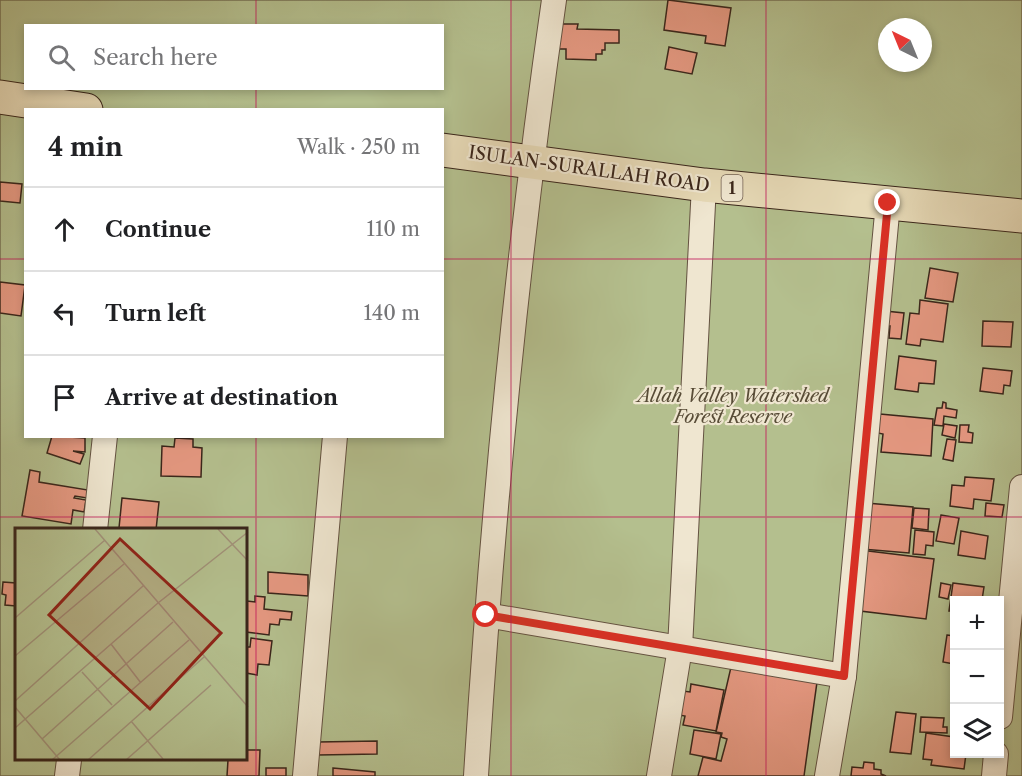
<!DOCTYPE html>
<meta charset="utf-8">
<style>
body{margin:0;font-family:"Libre Caslon Text",serif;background:#f6f6f6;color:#202124}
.controls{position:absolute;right:18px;bottom:18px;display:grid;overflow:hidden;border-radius:0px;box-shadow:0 3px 9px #0003}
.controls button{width:54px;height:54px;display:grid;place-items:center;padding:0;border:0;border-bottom:2px solid #e0e0e0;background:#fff;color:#202124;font:30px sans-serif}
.compass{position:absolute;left:878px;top:18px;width:54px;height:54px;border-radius:50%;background:#fff;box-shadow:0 3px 9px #0003;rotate:317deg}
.stop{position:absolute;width:18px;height:18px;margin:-14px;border:4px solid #d93025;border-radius:50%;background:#fff}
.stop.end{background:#d93025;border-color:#fff;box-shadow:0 2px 6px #0008}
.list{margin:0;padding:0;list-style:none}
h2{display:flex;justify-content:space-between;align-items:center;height:78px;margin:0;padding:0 24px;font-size:26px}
h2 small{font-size:20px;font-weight:400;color:#757577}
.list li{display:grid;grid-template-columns:39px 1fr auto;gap:18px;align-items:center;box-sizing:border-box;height:84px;padding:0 24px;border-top:2px solid #e0e0e0}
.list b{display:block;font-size:22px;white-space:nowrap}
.list em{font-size:20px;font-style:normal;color:#757577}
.icon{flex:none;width:33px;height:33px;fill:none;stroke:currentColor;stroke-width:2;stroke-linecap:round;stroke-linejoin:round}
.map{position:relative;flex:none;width:1022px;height:776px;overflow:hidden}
.search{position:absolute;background:#fff;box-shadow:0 3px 9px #0003;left:24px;top:24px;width:420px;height:66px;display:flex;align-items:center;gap:15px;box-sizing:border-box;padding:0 21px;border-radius:0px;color:#757577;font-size:22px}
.panel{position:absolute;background:#fff;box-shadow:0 3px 9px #0003;left:24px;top:108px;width:420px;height:330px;border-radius:0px}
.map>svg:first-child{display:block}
.green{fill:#b4bf8e;stroke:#767254;stroke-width:1.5;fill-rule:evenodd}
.building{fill:#e59881;stroke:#39251a;stroke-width:1.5}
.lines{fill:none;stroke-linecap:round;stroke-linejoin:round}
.street-casing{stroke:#645241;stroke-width:26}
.highway-casing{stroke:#39251a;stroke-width:35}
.street{stroke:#efe6d0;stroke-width:24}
.highway{stroke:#e6d9b6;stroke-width:33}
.route{stroke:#d93025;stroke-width:8}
.grid{fill:none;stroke:#c2185b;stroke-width:1.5;stroke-opacity:0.55}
.labels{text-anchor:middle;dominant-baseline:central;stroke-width:4.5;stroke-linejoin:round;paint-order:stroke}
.shield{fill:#efe6d0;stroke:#705f51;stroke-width:1.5}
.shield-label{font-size:16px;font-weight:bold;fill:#39251a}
.street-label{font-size:18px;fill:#39251a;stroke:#efe6d0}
.park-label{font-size:18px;font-style:italic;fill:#584c37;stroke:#efe6d0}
.inset-road{fill:none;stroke:#a19178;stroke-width:1.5}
.view{fill:#8f2418;fill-opacity:0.15;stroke:#8f2418;stroke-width:3}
.inset-edge{fill:none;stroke:#39251a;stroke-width:3}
</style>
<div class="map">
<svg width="1022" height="776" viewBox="0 0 1022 776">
<rect width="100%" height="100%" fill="#e6d9b6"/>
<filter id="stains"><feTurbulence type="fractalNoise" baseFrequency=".00333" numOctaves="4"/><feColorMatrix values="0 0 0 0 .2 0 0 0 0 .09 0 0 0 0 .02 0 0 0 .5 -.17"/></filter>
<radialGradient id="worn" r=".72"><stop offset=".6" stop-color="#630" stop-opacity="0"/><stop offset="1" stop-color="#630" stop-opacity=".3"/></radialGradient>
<path class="green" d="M0,0H1022V776H0ZM26,26H442V88H26ZM887,27H923V63H887ZM26,110H442V436H26ZM16,530H246V760H16ZM954,600H1000V754H954Z"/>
<g class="building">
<polygon points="668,0 731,8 725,46 705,43 706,36 664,30"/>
<polygon points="556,24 578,24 577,29 619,30 619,43 605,43 605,50 602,50 602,54 596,54 596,60 566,59 566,49 555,49"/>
<polygon points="669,47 697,53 692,74 665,69"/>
<polygon points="0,182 22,184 20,203 0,201"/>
<polygon points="930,268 958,273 953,302 925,298"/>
<polygon points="0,282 25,285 21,316 0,313"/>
<polygon points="920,300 948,304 943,342 921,339 920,346 906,344 910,313 919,314"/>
<polygon points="885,311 904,313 901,339 889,338 890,326 883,326"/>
<polygon points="983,321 1013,322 1011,347 982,346"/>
<polygon points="899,356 936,361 934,384 919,383 918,392 895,389"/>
<polygon points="983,368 1012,371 1010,386 1004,385 1003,394 980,391"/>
<polygon points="943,402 946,403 946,408 957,410 956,418 944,416 943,426 934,425 937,408 942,408"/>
<polygon points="880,414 933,419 931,456 881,452 883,434 878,433"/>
<polygon points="944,424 957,426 955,438 942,435"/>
<polygon points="960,425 969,425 968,432 973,433 972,443 959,442"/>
<polygon points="52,436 85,438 85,452 73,451 84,454 80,464 47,453"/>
<polygon points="175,438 193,439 193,447 202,448 201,477 161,476 162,446 174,447"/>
<polygon points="947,439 956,440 953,461 943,459"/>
<polygon points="30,470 40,472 39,482 88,490 87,498 75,496 74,498 86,500 84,512 73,510 71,524 22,516"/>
<polygon points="965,477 994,479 991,501 974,499 973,509 950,506 952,485 964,486"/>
<polygon points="122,498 159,502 156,530 119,528"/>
<polygon points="866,503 913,507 909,553 862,549"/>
<polygon points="986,503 1004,505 1002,517 985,516"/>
<polygon points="914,508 929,509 928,530 912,528"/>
<polygon points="941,515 959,518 954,544 936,541"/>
<polygon points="915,530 934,532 933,546 926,545 925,555 913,554"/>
<polygon points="961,531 988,536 985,559 958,555"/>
<polygon points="860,550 934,559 926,619 852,610"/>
<polygon points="268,572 308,575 308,596 268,593"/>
<polygon points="3,582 16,583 16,606 5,605 6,595 2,594"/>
<polygon points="941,583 951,585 948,599 939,597"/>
<polygon points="953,583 984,587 982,600 954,600 954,611 949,611"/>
<polygon points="246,595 247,601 255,602 255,596 265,597 264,609 292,612 291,620 280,619 279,625 270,624 269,635 246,632"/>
<polygon points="947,635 954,636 954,664 943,662"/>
<polygon points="251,638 272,641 269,665 258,664 257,675 246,673 246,647 250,647"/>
<polygon points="731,667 817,682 804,776 698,776 703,757 721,761 727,739 721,737 722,733 716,732"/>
<polygon points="691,684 724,690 716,731 683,725 685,716 679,715 683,691 690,692"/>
<polygon points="896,712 916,714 911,754 890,752"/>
<polygon points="921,717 944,718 943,727 947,727 947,733 920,732"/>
<polygon points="694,730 721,734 716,759 690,754"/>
<polygon points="926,733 954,737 954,754 966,754 964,769 931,765 932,760 923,759"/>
<polygon points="377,741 377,754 318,755 318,742"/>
<polygon points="246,750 260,750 259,776 227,776 228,760 246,760"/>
<polygon points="864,762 874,763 874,769 881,770 881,774 886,776 851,776 852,767 863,768"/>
<rect x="266" y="768" width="20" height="8"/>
<polygon points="333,768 375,772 375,776 333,776"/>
</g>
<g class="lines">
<defs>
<g id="street">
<polyline points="95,530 105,436"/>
<polyline points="486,615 844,676"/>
<polyline points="1000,717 1022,487"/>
<polyline points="67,776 69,760"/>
<polyline points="305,776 335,436"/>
<path d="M476,776C492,517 517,257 554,0"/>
<polyline points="659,776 680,648 704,185"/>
<polyline points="827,776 844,676 888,203"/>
<polyline points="994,776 996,754"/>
</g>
<g id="highway">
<polyline points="0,97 86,110"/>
<polyline points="442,150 704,185 1022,216"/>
</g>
</defs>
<use href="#street" class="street-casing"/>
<use href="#highway" class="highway-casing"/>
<use href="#street" class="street"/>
<use href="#highway" class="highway"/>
</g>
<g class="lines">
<polyline class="route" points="486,615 844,676 888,203"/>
</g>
<path class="grid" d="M256,0V26M511,0V776M766,0V776M256,88V110M0,259H26M442,259H1022M256,436V776M0,517H1022"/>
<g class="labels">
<rect class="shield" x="721.5" y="175" width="21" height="26" rx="4.5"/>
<g class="shield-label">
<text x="732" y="188">1</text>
</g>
<g class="street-label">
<text transform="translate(589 169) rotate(8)">ISULAN-SURALLAH ROAD</text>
</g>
<g class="park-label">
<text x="733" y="396">Allah Valley Watershed<tspan x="733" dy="21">Forest Reserve</tspan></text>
</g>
</g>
<g transform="translate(15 528)">
<rect width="232" height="232" fill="#e6d9b6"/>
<path d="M0,1H232V232H0Z" fill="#b4bf8e"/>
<path class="inset-road" d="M80,1L233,179M203,1L233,33M0,90L90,12M96,116L126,155M0,128L109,36M67,144L97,177M0,173L128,58M0,179L45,232M116,193L148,231M0,200L143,75L233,4M27,211L158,94M37,232L174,112M73,232L189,129M111,232L196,157"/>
<path class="view" d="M105,11L206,105L135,181L34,87Z"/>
<rect width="232" height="232" class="inset-edge"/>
</g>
<rect width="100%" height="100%" filter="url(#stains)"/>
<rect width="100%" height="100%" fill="url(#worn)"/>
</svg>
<div class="controls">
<button>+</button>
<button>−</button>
<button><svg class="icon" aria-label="layers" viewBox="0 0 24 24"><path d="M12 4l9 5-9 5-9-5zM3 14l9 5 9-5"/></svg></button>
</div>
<svg class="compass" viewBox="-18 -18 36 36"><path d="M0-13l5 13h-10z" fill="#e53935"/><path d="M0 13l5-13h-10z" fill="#757577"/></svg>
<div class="stop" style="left:486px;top:615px"></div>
<div class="stop end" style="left:888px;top:203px"></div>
<div class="search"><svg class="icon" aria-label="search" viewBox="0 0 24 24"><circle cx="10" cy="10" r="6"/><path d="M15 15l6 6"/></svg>Search here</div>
<section class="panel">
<h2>4 min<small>Walk · 250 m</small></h2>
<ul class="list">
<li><svg class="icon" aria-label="ahead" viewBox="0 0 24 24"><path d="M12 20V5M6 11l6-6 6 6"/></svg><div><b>Continue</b></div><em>110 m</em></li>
<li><svg class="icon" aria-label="left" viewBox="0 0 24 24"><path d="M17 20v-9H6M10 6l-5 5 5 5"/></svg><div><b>Turn left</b></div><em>140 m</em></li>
<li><svg class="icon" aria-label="arrive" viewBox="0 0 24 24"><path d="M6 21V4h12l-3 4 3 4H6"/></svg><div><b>Arrive at destination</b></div></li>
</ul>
</section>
</div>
